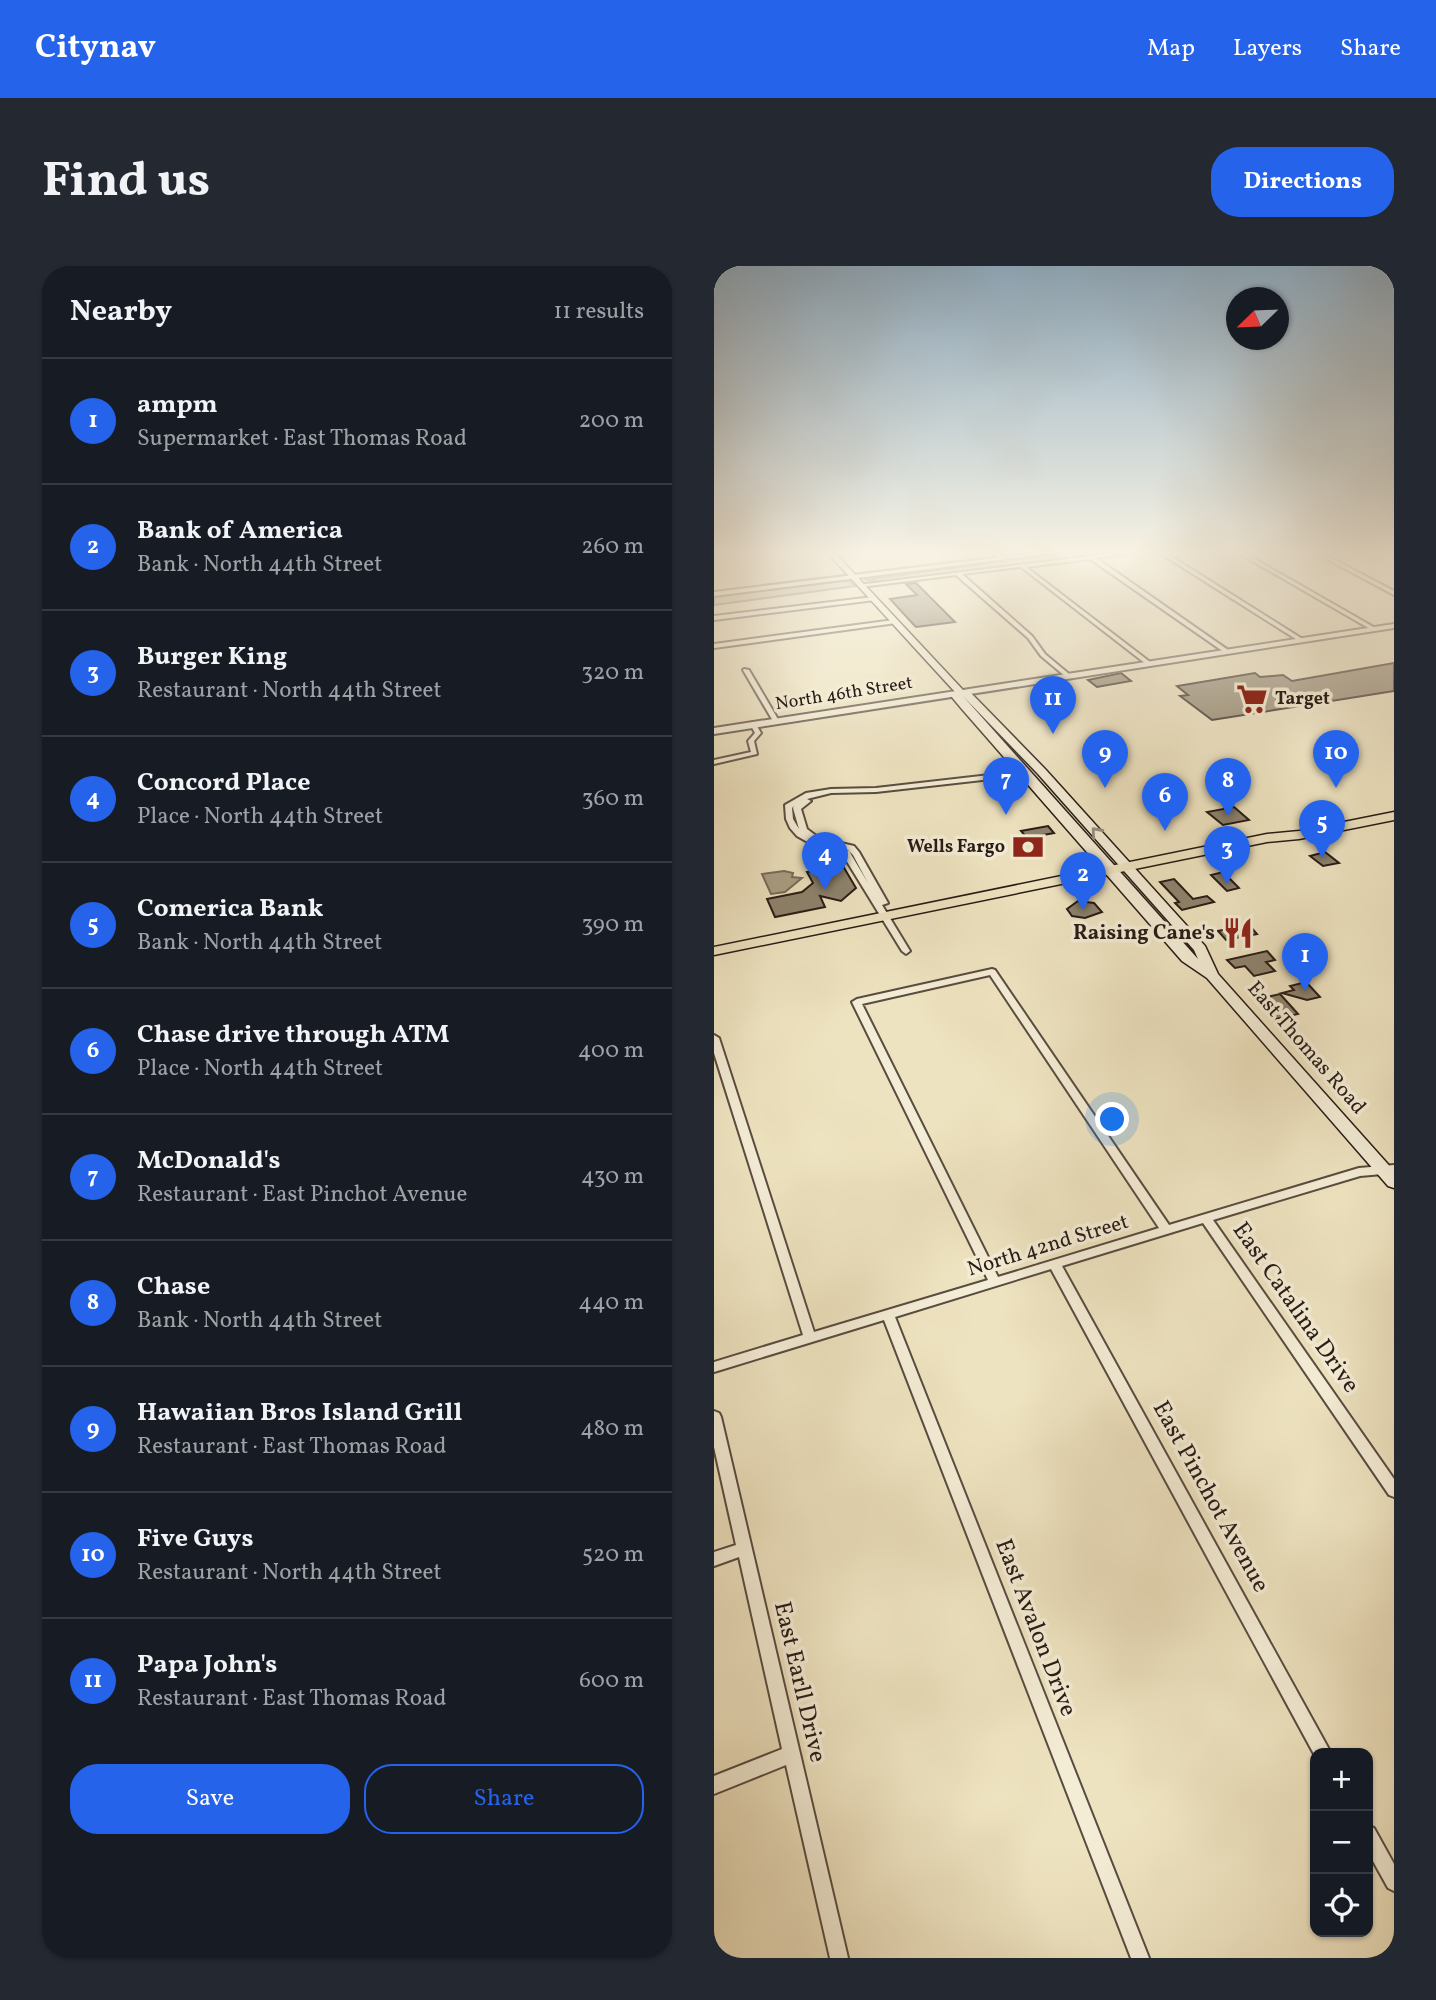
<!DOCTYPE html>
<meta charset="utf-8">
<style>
body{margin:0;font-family:Vollkorn,serif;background:#242831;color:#f1f3f6}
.controls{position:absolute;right:21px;bottom:21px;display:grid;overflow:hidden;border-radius:14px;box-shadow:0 2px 5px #0004}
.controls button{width:63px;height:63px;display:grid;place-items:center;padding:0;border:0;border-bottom:2px solid #363941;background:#171b24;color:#f1f3f6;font:35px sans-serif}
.compass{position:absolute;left:512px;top:21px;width:63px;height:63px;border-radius:50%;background:#171b24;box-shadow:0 2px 5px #0004;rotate:247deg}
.you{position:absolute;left:399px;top:854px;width:24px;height:24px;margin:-18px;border:5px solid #fff;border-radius:50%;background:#1a73e8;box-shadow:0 0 0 10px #1a73e833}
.badge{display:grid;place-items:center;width:46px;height:46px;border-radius:50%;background:#2563eb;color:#fff;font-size:23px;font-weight:700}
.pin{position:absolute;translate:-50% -58px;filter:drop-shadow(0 2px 4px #0008)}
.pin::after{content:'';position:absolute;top:37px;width:24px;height:21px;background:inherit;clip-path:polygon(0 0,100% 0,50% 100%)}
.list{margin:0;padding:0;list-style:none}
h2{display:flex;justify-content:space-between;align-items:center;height:91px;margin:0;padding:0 28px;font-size:30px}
h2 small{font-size:23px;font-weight:400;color:#9ea1a6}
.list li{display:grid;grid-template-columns:46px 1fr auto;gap:21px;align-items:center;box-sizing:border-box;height:126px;padding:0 28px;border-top:2px solid #363941}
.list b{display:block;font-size:26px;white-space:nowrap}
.list p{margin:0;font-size:23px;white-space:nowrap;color:#9ea1a6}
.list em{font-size:23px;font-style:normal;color:#9ea1a6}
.actions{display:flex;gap:14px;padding:21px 28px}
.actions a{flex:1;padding:16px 0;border:2px solid #2563eb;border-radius:28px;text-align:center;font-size:24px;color:#2563eb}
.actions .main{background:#2563eb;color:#fff}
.icon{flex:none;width:38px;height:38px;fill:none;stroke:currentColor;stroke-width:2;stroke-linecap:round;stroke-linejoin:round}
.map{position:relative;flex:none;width:680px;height:1692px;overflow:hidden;border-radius:28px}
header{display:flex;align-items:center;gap:42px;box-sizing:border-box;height:98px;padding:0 35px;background:#2563eb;color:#fff}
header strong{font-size:33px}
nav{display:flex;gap:38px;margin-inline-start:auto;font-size:24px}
.intro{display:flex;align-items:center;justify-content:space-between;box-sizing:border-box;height:168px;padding:0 42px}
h1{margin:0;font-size:49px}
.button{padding:18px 32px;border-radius:28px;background:#2563eb;color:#fff;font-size:24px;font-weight:700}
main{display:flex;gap:42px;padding:0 42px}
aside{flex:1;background:#171b24;border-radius:28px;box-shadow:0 2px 5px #0004}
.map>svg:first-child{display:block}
.green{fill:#ccc1a3;stroke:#7a6e5c;stroke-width:2}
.water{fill:#aa9f86;stroke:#766a59;stroke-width:2}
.building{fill:#8e836e;stroke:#271a15;stroke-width:2}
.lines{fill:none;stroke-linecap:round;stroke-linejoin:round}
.minor-casing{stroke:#594c40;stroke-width:4}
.tertiary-casing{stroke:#594c40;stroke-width:4}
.secondary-casing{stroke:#271a15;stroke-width:3}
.primary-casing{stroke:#271a15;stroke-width:3}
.minor{fill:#f4edd6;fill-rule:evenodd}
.tertiary{fill:#f4edd6;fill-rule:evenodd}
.secondary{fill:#f4edd6;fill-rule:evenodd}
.primary{fill:#eee3c0;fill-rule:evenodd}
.oneway{stroke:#988e7f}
.labels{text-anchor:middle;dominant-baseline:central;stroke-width:7;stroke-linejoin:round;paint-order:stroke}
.far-street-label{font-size:18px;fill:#271a15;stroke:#f4edd6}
.far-poi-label{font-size:18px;font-weight:bold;fill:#271a15;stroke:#f4edd6;text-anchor:start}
.poi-label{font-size:21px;font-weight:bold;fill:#271a15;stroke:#f4edd6;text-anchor:end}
.street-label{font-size:21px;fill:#271a15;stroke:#f4edd6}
.near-street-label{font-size:24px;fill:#271a15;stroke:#f4edd6}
</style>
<header>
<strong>Citynav</strong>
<nav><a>Map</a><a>Layers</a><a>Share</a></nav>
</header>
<div class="intro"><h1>Find us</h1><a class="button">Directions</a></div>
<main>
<aside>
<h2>Nearby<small>11 results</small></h2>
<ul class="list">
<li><span class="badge">1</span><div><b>ampm</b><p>Supermarket · East Thomas Road</p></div><em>200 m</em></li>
<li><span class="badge">2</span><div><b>Bank of America</b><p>Bank · North 44th Street</p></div><em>260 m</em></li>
<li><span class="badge">3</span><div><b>Burger King</b><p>Restaurant · North 44th Street</p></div><em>320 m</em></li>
<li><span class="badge">4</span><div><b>Concord Place</b><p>Place · North 44th Street</p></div><em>360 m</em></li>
<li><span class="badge">5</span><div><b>Comerica Bank</b><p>Bank · North 44th Street</p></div><em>390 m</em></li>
<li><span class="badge">6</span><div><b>Chase drive through ATM</b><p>Place · North 44th Street</p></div><em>400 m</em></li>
<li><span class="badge">7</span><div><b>McDonald's</b><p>Restaurant · East Pinchot Avenue</p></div><em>430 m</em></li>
<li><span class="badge">8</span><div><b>Chase</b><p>Bank · North 44th Street</p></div><em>440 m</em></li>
<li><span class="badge">9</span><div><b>Hawaiian Bros Island Grill</b><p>Restaurant · East Thomas Road</p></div><em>480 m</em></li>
<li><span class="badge">10</span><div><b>Five Guys</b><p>Restaurant · North 44th Street</p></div><em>520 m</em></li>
<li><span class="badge">11</span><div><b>Papa John's</b><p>Restaurant · East Thomas Road</p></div><em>600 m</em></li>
</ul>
<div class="actions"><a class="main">Save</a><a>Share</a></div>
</aside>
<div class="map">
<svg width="680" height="1692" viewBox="0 0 680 1692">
<rect width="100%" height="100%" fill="#eee3c0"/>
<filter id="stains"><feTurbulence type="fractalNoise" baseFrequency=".00286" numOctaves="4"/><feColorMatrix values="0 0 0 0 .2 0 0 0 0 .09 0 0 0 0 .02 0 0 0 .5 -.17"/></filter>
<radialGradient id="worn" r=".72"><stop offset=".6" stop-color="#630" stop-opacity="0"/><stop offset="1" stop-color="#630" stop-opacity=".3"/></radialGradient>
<g class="green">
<path d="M371,284H433C399,288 164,322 152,314Z"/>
<polygon points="130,315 137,316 141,320 0,339 0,330"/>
</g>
<polygon class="water" points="70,605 79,607 78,611 88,612 71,626 57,628 48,608"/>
<g class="building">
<polygon points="202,317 241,356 202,361 200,359 176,333 203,329 192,318"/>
<polygon points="680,397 680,425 498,454 466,430 474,429 463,420 541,407 546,411 569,409 578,415"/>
<polygon points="407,407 417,415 383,421 374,414"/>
<polygon points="520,541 535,554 509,559 493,546"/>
<polygon points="334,560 340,567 313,572 307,565"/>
<polygon points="611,586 625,597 609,600 596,590"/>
<polygon points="129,600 142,622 127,635 106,630 111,641 61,651 53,633 88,626 99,617 93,606"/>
<polygon points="509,606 525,622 513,625 497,609"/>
<polygon points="460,613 479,633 493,630 500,636 468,644 461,637 465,636 446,616"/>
<polygon points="364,635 380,637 388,646 371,652 358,650 353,643"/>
<polygon points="535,659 543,668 512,674 504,665"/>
<polygon points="553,685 561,694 552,696 561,705 540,710 531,700 521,702 513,694"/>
<polygon points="592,716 606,731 593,734 568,727 580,724 576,720"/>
<polygon points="566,728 584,748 562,753 544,733"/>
</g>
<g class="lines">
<defs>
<g id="minor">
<polygon points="276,284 281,284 291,293 287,294"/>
<polygon points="424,284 440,284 382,292 514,384 514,386 510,386 376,293 312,301 436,396 436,398 432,398 307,301 248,308 318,370 331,388 355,408 355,410 351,410 327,390 314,372 242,309 147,321 144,319"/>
<polygon points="441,284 447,284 590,374 585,375"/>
<polygon points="519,284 525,284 663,363 658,364"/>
<polygon points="596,284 602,284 680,325 680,329"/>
<polygon points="672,284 680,285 680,288 672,285"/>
<polygon points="159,331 161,334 0,354 0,350"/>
<polygon points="180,354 183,356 182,357 0,382 0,378"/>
<polygon points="30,403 35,404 65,455 64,456 59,455 29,404"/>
<polygon points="39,456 41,457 47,467 40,475 43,488 0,498 0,494 37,486 34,475 41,467 36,458"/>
<path d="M310,505H313V509L162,526L117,527L93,533L97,535L87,543L93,563L105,572L100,574L135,585L154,617L139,589L134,584L123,579L127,577L140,580L145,586L174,637L168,639L196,685L192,688L188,685L129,589L99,579L83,570L76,562L72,553L71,539L92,527L117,523L162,522ZM80,540L79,542L85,563L79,553L78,542Z"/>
<path d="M278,703L281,704L455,959L645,902L680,899V907L646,910L499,954L680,1213V1231L675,1229L489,957L348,1000L617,1487H601V1490L337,1003L181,1051L435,1692H417L170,1054L0,1106V1096L89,1069L0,787V769L5,772L100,1066L274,1014L138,736L143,733ZM276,709L445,962L284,1011L148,738Z"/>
<polygon points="0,1145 5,1147 7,1151 134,1692 116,1692 72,1499 0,1528 0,1510 68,1483 25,1291 0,1300 0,1286 22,1279 0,1181"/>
<polygon points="654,1559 660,1562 680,1598 680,1625 674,1622 654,1586"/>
</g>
<g id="tertiary">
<polygon points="344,284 365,284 0,330 0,326"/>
<polygon points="680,358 680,362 0,468 0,462"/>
</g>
<path id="secondary" d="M111,284H118L249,424L256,426L332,504L491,680L504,708L680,905V922L674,920L493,712L468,695L247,442L237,430L241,426ZM248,429L324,508L480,684L484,693Z"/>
<polygon id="primary" points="680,546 680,554 585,573 553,576 0,689 0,681 553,568 585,565"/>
</defs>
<use href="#minor" class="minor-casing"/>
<use href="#tertiary" class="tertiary-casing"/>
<use href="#secondary" class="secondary-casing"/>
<use href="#primary" class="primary-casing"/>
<use href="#minor" class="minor"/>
<use href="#tertiary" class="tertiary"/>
<use href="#secondary" class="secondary"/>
<use href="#primary" class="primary"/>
</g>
<defs><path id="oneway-chevron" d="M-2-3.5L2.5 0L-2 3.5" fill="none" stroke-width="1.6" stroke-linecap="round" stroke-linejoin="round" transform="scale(1.75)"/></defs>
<use class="oneway" href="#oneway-chevron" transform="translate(382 566) rotate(-132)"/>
<linearGradient id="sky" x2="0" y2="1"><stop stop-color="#8facc1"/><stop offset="0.55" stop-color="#f7f2e3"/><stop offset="1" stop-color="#f7f2e3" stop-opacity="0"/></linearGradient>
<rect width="680" height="521" fill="url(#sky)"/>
<defs>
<symbol id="supermarket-bare" viewBox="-9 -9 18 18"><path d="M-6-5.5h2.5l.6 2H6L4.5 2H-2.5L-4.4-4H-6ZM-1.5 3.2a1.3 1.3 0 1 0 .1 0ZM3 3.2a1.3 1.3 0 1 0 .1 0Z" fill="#8f2418" stroke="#f4edd6" stroke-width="2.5" paint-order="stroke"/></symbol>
<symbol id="bank-bare" viewBox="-9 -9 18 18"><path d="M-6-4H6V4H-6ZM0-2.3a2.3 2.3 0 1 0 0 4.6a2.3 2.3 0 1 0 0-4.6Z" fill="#8f2418" stroke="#f4edd6" stroke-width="2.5" paint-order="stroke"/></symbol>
<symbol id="restaurant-bare" viewBox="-9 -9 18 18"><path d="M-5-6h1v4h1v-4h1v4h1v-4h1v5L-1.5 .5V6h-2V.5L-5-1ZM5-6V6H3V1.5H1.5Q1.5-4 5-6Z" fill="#8f2418" stroke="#f4edd6" stroke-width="2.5" paint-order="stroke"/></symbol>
</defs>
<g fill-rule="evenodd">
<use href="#supermarket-bare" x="516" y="411" width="44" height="44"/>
<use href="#bank-bare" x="292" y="559" width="44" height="44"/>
<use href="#restaurant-bare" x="502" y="645" width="44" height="44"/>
</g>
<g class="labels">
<g class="far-street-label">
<text transform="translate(130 428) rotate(-9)">North 46th Street</text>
</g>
<g class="far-poi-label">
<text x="561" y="433">Target</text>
<text x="291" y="581" text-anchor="end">Wells Fargo</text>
</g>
<g class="poi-label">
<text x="501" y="667">Raising Cane's</text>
</g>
<g class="street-label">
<text transform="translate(592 782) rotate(49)">East Thomas Road</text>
<text transform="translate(334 980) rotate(-17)">North 42nd Street</text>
</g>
<g class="near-street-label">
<text transform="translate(581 1042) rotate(55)">East Catalina Drive</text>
<text transform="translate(496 1231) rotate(61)">East Pinchot Avenue</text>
<text transform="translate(321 1362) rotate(69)">East Avalon Drive</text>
<text transform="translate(85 1416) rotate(77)">East Earll Drive</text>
</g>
</g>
<rect width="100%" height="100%" filter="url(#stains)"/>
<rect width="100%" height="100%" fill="url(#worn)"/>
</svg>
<div class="controls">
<button>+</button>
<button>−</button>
<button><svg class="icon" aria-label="locate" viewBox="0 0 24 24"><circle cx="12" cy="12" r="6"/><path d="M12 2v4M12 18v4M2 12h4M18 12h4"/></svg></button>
</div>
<svg class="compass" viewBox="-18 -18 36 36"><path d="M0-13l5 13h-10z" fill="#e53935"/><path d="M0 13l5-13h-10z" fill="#9ea1a6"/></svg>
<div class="you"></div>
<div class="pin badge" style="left:591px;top:725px">1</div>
<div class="pin badge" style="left:369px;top:644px">2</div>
<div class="pin badge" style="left:513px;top:618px">3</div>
<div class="pin badge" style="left:111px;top:624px">4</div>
<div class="pin badge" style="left:608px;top:592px">5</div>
<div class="pin badge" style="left:451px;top:565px">6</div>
<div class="pin badge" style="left:292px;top:549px">7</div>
<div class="pin badge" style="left:514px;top:550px">8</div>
<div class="pin badge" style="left:391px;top:522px">9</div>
<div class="pin badge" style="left:622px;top:522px">10</div>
<div class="pin badge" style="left:339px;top:468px">11</div>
</div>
</main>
